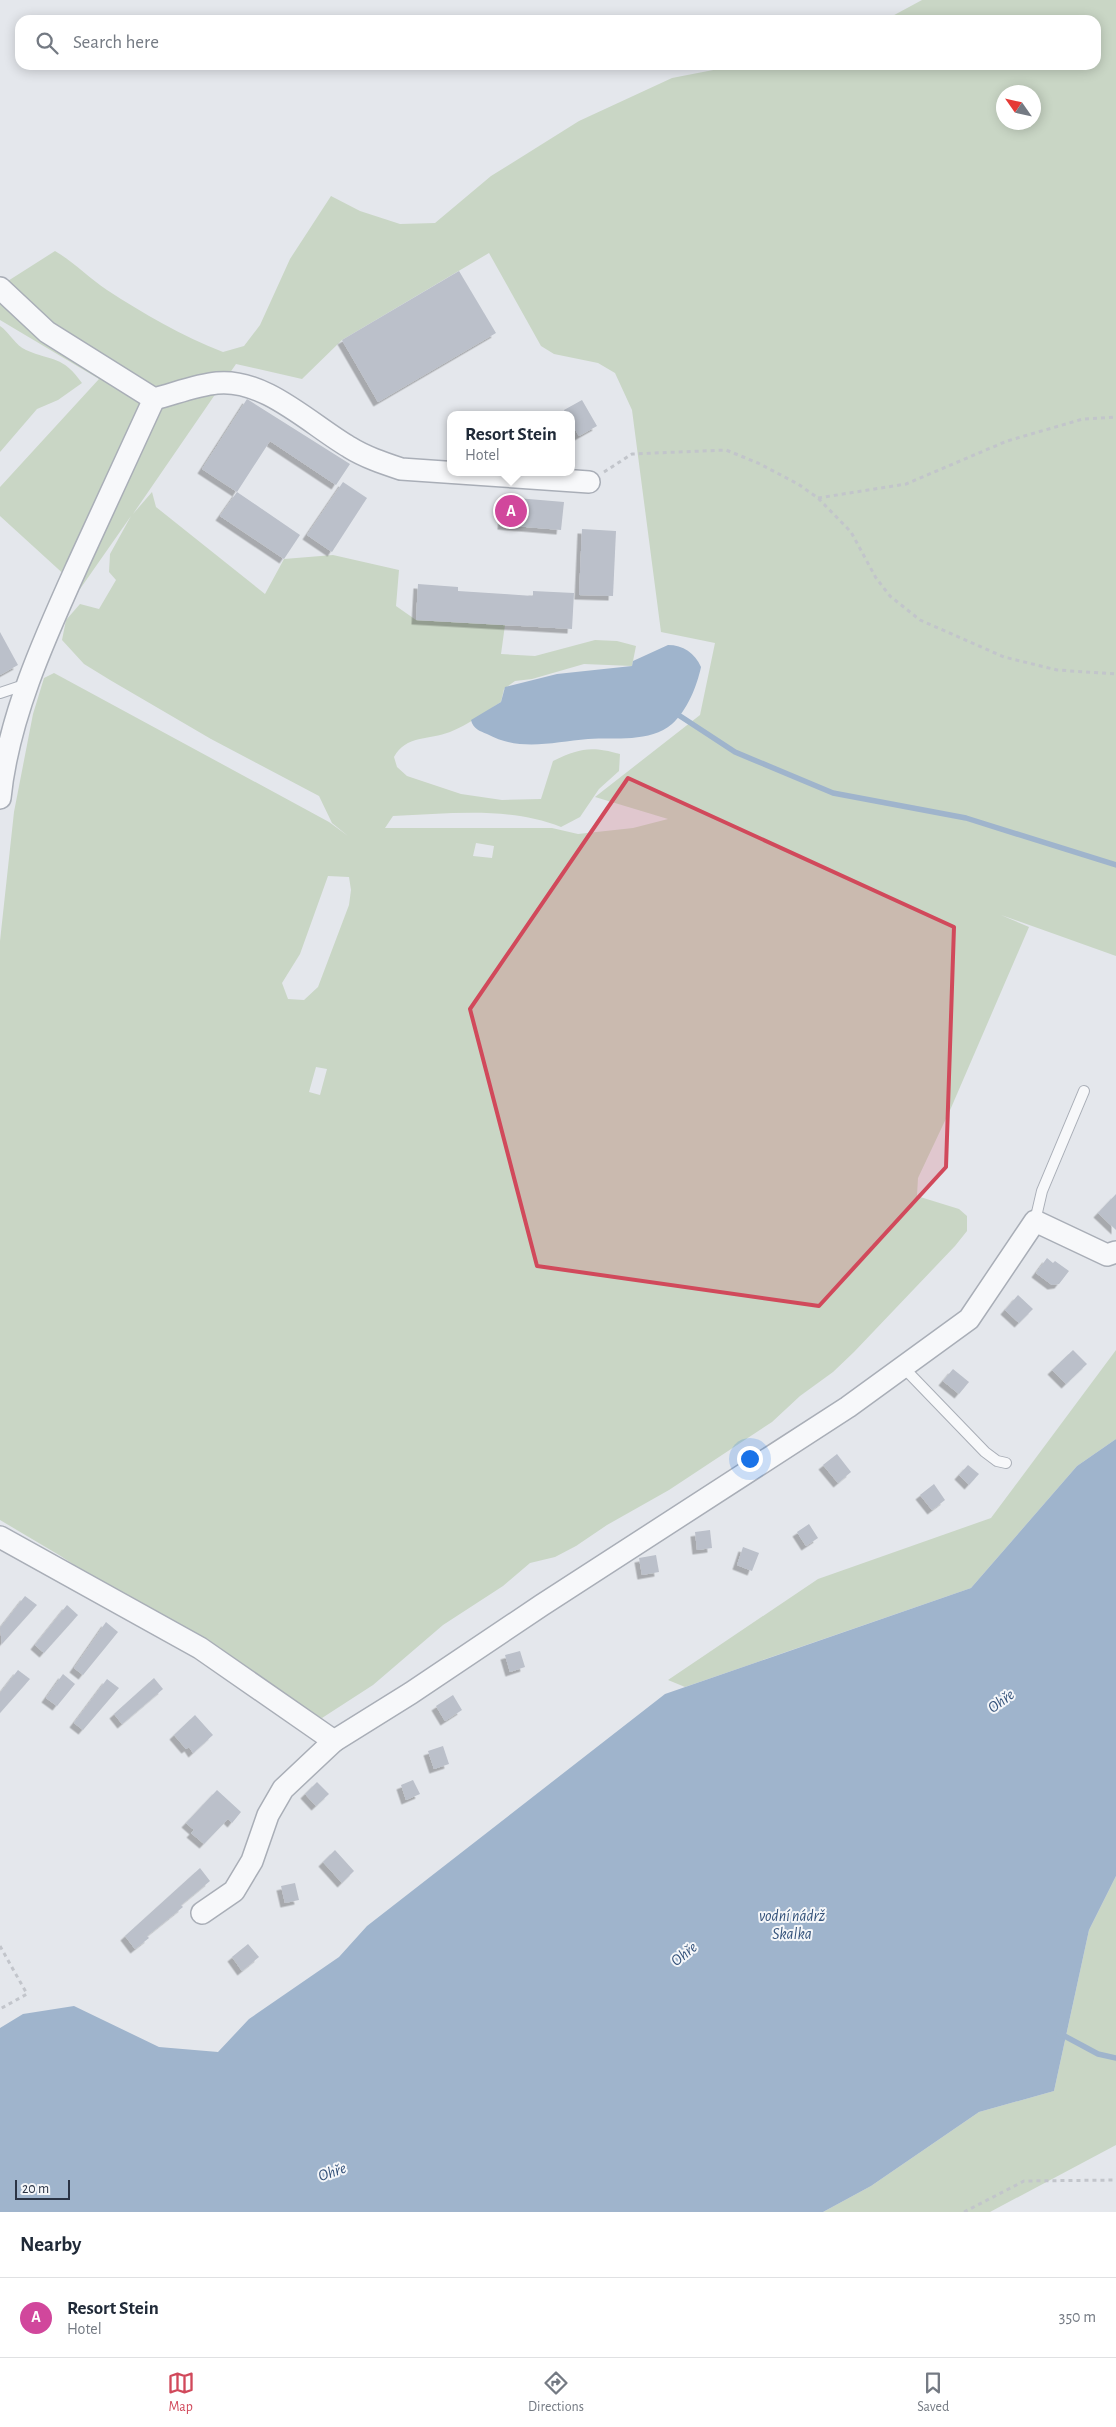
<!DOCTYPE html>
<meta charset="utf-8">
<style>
body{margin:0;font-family:"Alegreya Sans",sans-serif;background:#f6f6f7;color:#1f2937}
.compass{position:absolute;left:996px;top:85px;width:45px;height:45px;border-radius:50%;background:#fff;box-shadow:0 2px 12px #0003;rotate:304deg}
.scale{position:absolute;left:15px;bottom:12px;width:55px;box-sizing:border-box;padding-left:5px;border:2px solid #2b3445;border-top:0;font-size:14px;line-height:18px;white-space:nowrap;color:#2b3445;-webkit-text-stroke:4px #f4f6f9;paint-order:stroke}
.you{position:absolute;left:749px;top:1458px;width:18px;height:18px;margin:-12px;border:4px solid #fff;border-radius:50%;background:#1a73e8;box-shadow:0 0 0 8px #1a73e833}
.badge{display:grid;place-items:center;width:32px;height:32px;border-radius:50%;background:#d1495b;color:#fff;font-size:16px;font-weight:700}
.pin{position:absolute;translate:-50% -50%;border:2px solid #fff;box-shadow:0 1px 5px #0006}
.popup{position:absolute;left:447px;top:411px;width:128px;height:65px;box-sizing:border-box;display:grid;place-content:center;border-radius:10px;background:#fff;filter:drop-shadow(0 1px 4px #0005);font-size:16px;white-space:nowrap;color:#747a83}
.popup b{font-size:19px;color:#1f2937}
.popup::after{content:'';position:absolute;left:50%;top:100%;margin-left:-10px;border:10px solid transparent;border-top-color:#fff}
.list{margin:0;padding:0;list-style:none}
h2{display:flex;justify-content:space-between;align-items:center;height:65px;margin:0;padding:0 20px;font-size:21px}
h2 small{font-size:16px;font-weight:400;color:#747a83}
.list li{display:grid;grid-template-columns:32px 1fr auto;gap:15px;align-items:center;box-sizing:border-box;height:80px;padding:0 20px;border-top:1px solid #e0e1e3}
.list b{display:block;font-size:19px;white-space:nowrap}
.list p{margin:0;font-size:16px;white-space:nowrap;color:#747a83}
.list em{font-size:16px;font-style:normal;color:#747a83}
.icon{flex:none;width:28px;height:28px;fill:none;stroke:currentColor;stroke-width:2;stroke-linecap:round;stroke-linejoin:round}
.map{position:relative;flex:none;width:1116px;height:2212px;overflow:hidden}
.search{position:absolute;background:#fff;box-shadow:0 2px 12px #0003;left:15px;right:15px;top:15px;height:55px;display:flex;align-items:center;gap:12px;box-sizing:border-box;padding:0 18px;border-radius:15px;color:#747a83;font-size:19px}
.sheet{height:145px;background:#fff}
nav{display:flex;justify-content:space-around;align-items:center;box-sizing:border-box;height:70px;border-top:1px solid #e0e1e3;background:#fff;font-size:14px;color:#747a83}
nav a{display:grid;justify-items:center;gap:2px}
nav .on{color:#d1495b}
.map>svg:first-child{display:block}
.green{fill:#c9d6c5;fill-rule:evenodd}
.water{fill:#9fb4cc}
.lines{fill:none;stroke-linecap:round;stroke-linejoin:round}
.stream{stroke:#9fb4cc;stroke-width:5.5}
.building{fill:#bbc0ca;filter:url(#shadow)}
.lane-casing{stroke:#a9aeb7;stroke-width:12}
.street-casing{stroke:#a9aeb7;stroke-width:24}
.path{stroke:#c2c5cb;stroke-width:3;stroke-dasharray:4 4;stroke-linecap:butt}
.lane{stroke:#f7f8fa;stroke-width:10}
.street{stroke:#f7f8fa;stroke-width:21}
.marked{fill:#d1495b;fill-opacity:0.2;stroke:#d1495b;stroke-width:4;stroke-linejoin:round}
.labels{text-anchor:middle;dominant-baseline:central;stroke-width:4;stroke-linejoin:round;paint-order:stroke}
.water-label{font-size:16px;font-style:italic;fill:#34527a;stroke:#f4f6f9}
</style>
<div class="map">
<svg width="1116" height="2212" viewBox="0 0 1116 2212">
<defs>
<filter id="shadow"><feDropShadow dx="-4.5" dy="4.5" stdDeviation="0" flood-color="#0004"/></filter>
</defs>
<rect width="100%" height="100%" fill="#e4e7ec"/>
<g class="green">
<path d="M922,0H1116V956L1001,915L1029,927L951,1108L918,1178L917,1196L959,1209L967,1216V1231L955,1246L854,1352L833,1372L800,1396L772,1422L669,1490L607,1525L576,1546L555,1557L530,1563L503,1586L443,1625L373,1685L322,1718L290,1705L59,1555L0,1520V941L14,812L33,714L44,678L54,673L329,822L348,836L332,823L319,796L211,739L110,680L84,664L62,640L66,620L80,604L99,609L116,580L109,572L110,554L131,516L80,589L0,516V487L99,379L0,320V286L55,251C74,262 89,278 107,290C144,314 182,336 223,352L244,346L260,325L290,259L331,196L360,211L400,224L435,223L491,176L579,121L672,78L739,65H1096V20H885ZM1004,92H1034V122H1004ZM489,253L541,346L554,354L598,363L615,373L632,410L661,632L715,643L700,715L595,797L668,819L633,828L578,834L552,828H385L393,816C448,814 509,806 561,827L580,817L599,789L619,771L620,754C591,746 580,748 553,761L541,799L502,800L461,794L407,776L397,767L394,757C406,735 429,740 450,732C468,725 485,712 501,702L504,689L515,681L532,679L584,664L632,666L636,646L617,641L595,640L535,656L501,654L505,625L416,620L396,606L399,570L333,555L284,559L265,594L156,507L152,492L133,514L236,364L302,379L342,340ZM476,843L494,846L492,858L473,856ZM328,876L349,877L351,890L349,905L318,987L304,1000L288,999L282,983L300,954ZM316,1067L327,1069L320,1095L309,1092Z"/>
<path d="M0,326C9,332 16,346 26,350C53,362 62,355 82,383L58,400L37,409L0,452Z"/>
<polygon points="1116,1350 1116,1439 1077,1466 971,1588 685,1687 668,1680 818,1579 991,1518"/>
<polygon points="1116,1876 1116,2145 990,2212 823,2212 871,2186 979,2112 1054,2091 1089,1930"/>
</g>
<g class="water">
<path d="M668,645C683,645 695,653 701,667C697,686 687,711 672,724C650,743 615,737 588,739C553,742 520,752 487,734C480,731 473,729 471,720L501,702L505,687L557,674L632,666L633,661Z"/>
<polygon points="1116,1439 1116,1876 1089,1930 1054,2091 979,2112 871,2186 823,2212 0,2212 0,2028 23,2014 74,2006 159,2047 218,2052 249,2019 339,1957 367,1926 665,1694 971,1588 1077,1466"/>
</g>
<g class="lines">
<g class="stream">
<polyline points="680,716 735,752 833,793 966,818 1116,865"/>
<polyline points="1059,2033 1098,2054 1116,2058"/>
</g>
</g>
<g class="building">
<polygon points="459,271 496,333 378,402 342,340"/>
<polygon points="247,399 350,464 336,485 270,441 237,492 202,469"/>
<polygon points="582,400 597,426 579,436 571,423 571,415 566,415 564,410"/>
<polygon points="343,482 367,498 332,552 307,535"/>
<polygon points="237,492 300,535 284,559 220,516"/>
<polygon points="505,497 564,502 561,530 502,525"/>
<polygon points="582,529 616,531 613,596 579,595"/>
<polygon points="418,584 458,587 458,591 533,596 533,591 574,593 572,629 416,620"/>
<polygon points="0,632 18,665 0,675"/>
<polygon points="1116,1194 1116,1230 1098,1213"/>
<polygon points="1047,1258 1053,1263 1055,1261 1069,1271 1059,1284 1052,1285 1036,1273"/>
<polygon points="1018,1295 1033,1309 1019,1323 1005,1310"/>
<polygon points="1073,1350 1087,1364 1066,1384 1052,1370"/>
<polygon points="953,1369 969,1382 959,1394 943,1381"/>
<polygon points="837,1454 851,1472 838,1483 823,1465"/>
<polygon points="968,1465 979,1474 969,1485 959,1475"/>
<polygon points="934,1484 945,1500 932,1510 920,1495"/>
<polygon points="809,1524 818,1538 806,1546 797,1532"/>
<polygon points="710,1530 712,1548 697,1550 695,1532"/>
<polygon points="743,1547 759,1553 752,1571 737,1565"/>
<polygon points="656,1555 659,1572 642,1575 639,1558"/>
<polygon points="25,1596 37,1605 2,1644 0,1628"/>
<polygon points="67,1605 78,1615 44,1653 35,1645"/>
<polygon points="106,1622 118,1632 83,1675 74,1668"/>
<polygon points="520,1651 525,1667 510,1672 505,1655"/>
<polygon points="18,1670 30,1679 0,1713 0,1693"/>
<polygon points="63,1674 75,1684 57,1706 46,1698"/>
<polygon points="154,1678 163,1689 122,1724 114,1714"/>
<polygon points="107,1679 119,1688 83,1730 74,1723"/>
<polygon points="453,1695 462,1710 445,1721 436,1706"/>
<polygon points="195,1715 213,1735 193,1753 189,1747 186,1749 174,1735"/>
<polygon points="443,1746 449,1764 434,1769 428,1751"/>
<polygon points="413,1780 420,1794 406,1800 401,1785"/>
<polygon points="317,1782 329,1794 316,1806 305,1794"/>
<polygon points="217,1790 241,1812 232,1823 228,1819 204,1844 191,1833 194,1830 186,1823"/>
<polygon points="335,1850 354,1871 342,1883 323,1862"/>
<polygon points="200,1868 210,1881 181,1905 183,1907 147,1936 149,1938 135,1949 125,1936"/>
<polygon points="295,1883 299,1900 285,1903 281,1886"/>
<polygon points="248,1944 259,1957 242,1971 232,1957"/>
</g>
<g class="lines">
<defs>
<g id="lane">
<polyline points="0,693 27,684"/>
<polyline points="1035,1221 1042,1191 1084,1091"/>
<polyline points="903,1367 985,1452 997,1461 1006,1463"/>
</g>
<g id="street">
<path d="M0,288L47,332L154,399C174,394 196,385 217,383C264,378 310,424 349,447C365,457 383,463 401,469L589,482"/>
<path d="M0,798C8,717 46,635 79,562C104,508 129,453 154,399"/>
<polyline points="0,1537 200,1648 334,1741 411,1693 542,1605 848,1407 969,1319 1035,1221 1107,1255 1116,1252"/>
<polyline points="202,1913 234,1891 252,1861 268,1815 283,1789 334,1741"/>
</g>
</defs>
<use href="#lane" class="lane-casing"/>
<use href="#street" class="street-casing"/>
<g class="path">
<polyline points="604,472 632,454 726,450 758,463 798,484 818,498 851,532 876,578 890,596 920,620 1004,657 1057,670 1116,674"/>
<polyline points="818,498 906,484 1007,441 1083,419 1116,417"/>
<polyline points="0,1946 27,1994 0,2009"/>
<polyline points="964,2212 1024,2181 1116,2180"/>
</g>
<use href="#lane" class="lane"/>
<use href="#street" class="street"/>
</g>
<path class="marked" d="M628,778L954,927L946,1167L819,1306L537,1266L470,1009Z"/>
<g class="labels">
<g class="water-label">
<text transform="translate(1001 1701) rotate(-36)">Ohře</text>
<text x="792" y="1916">vodní nádrž<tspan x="792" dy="18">Skalka</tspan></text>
<text transform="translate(684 1954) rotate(-39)">Ohře</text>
<text transform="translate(332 2172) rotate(-19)">Ohře</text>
</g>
</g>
</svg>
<svg class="compass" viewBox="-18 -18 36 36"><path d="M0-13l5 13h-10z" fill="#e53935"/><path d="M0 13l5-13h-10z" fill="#747a83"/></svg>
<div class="scale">20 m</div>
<div class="you"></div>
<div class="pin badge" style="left:511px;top:511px;background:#d1479c">A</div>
<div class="popup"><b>Resort Stein</b>Hotel</div>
<div class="search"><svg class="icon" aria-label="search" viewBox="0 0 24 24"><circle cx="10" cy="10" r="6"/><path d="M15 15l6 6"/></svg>Search here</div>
</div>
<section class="sheet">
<h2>Nearby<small></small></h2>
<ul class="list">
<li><span class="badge" style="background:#d1479c">A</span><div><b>Resort Stein</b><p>Hotel</p></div><em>350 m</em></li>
</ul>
</section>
<nav>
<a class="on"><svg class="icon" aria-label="map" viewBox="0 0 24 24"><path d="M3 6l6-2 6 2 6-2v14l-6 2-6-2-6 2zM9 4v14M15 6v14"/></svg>Map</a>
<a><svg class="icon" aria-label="directions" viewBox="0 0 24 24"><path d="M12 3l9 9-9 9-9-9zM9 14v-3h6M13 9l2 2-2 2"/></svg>Directions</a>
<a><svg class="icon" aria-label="saved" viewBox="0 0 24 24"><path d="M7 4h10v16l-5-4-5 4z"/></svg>Saved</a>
</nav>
